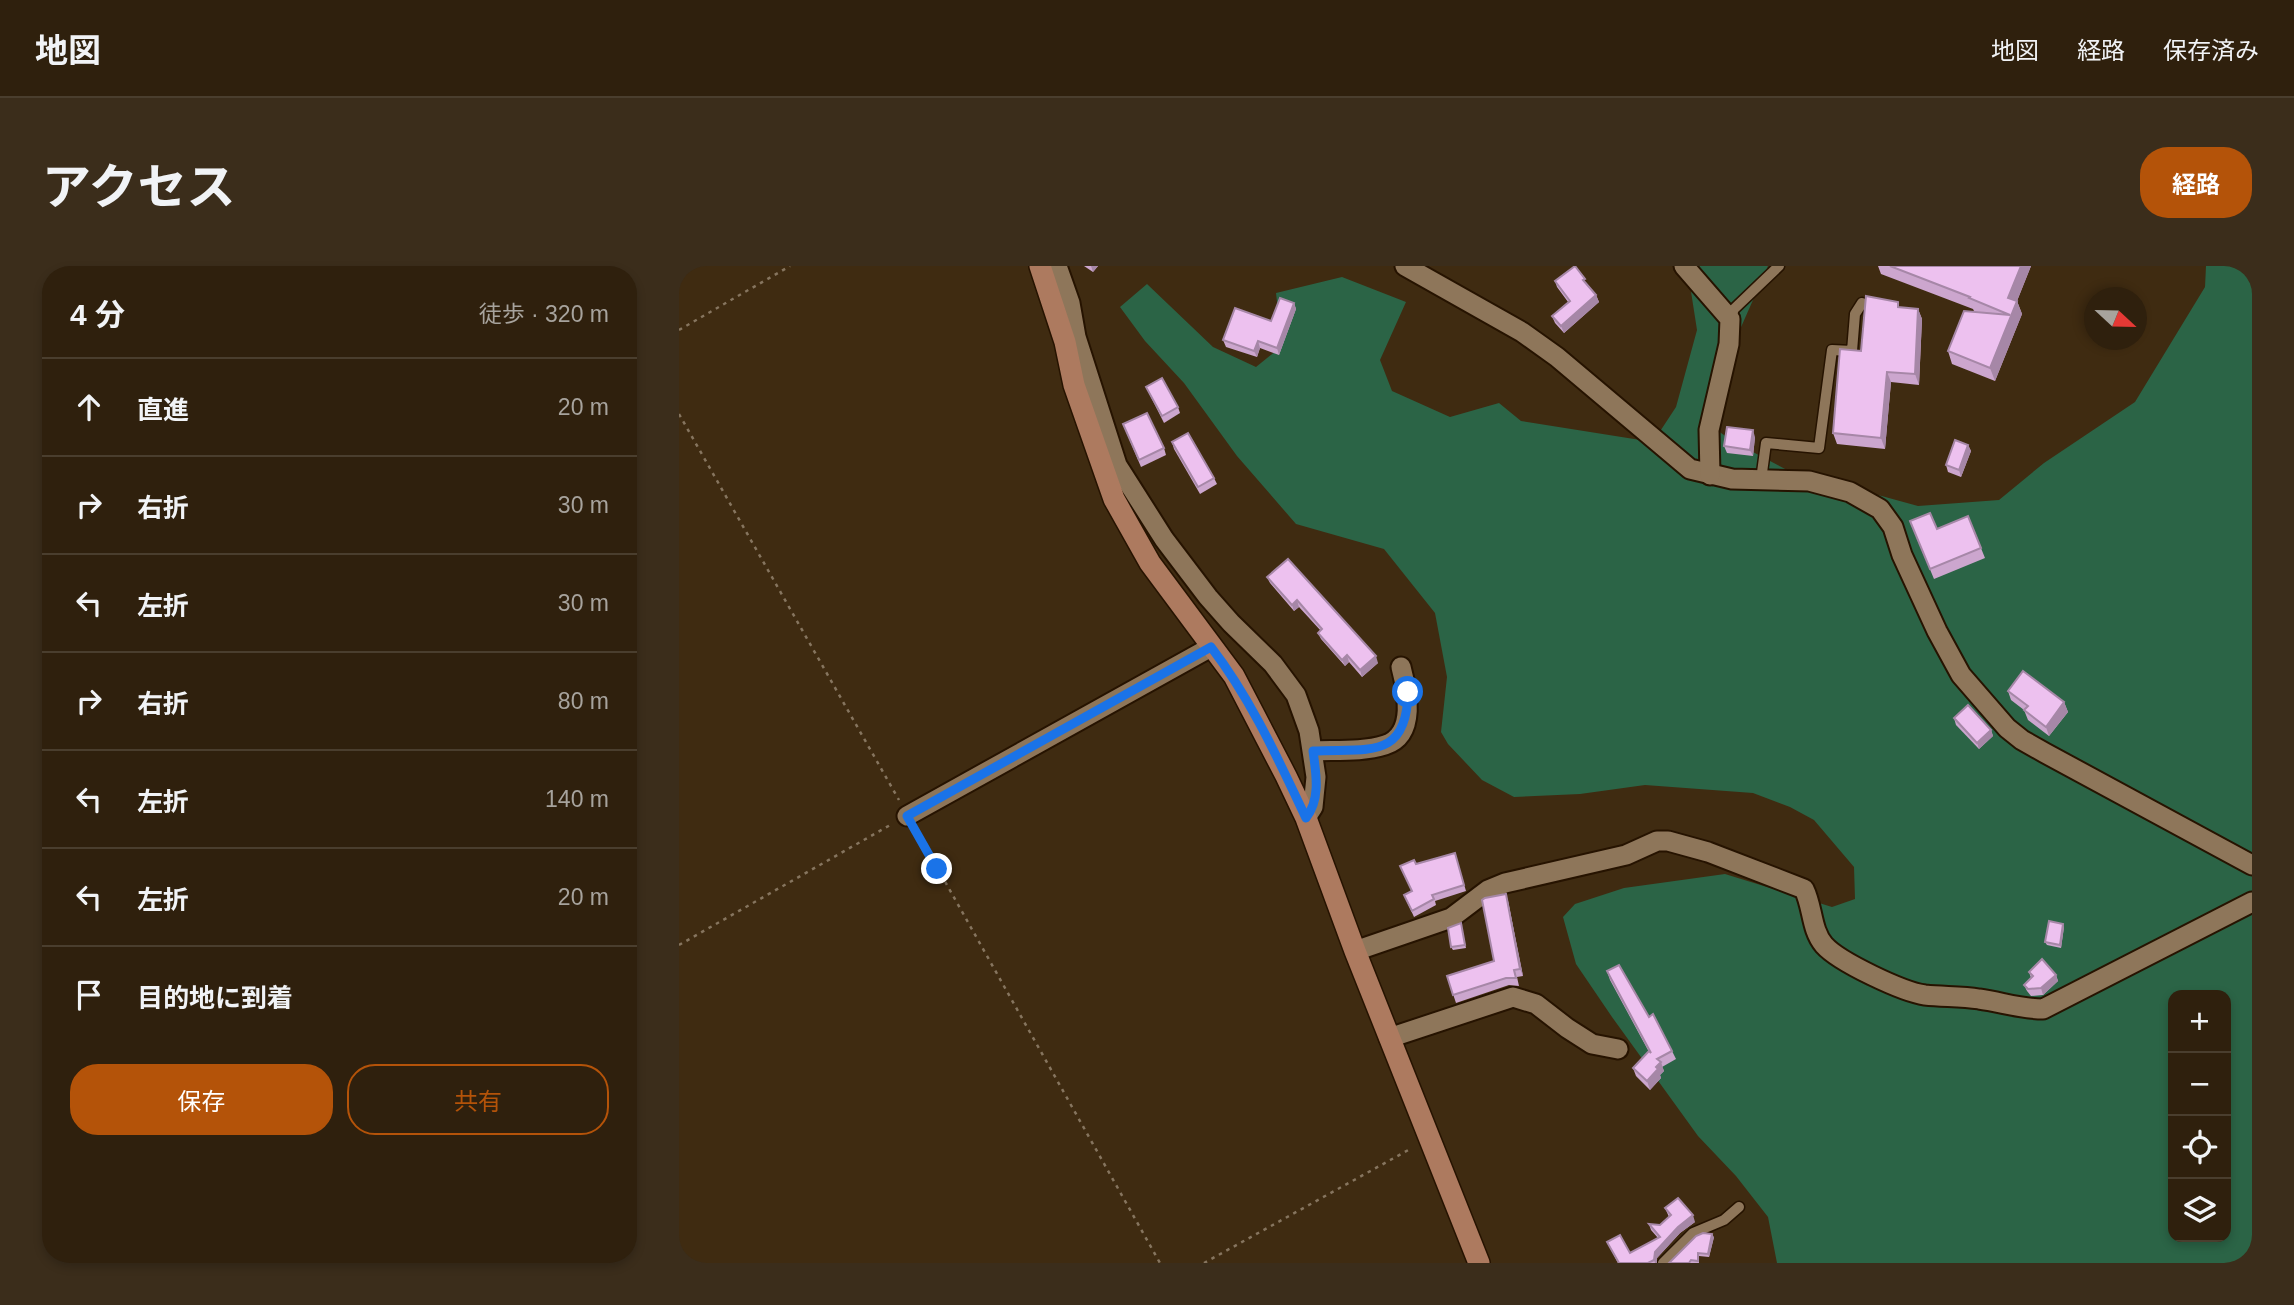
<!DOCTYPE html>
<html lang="ja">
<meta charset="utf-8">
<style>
body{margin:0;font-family:Arial,"Noto Sans JP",sans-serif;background:#3b2d1b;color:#f1f3f6}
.controls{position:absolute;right:21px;bottom:21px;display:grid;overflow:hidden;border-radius:14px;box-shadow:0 4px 10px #0003}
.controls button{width:63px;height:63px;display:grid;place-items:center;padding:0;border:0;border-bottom:2px solid #4a3e2e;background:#2f200d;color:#f1f3f6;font:35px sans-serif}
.compass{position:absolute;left:1405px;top:21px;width:63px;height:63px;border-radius:50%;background:#2f200d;box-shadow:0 4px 10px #0003;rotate:112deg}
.stop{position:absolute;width:21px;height:21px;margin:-16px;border:5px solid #1a73e8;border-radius:50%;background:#fff}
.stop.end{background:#1a73e8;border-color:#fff;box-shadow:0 2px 7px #0008}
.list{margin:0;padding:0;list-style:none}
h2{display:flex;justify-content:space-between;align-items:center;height:91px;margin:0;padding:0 28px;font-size:30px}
h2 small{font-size:23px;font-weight:400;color:#a7a39d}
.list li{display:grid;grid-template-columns:46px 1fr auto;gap:21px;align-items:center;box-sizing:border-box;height:98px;padding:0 28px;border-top:2px solid #4a3e2e}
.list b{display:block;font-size:26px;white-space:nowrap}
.list em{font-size:23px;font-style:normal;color:#a7a39d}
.actions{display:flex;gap:14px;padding:21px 28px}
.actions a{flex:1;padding:16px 0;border:2px solid #b45309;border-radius:28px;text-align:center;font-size:24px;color:#b45309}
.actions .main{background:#b45309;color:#fff}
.icon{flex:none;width:38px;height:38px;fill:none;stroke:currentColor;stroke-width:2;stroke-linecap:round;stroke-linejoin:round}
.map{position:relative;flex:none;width:1573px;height:997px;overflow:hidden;border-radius:28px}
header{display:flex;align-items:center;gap:42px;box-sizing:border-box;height:98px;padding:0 35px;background:#2f200d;border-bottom:2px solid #4a3e2e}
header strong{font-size:33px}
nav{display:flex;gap:38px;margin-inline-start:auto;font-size:24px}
.intro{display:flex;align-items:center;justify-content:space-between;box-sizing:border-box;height:168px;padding:0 42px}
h1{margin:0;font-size:49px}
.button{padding:18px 32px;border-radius:28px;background:#b45309;color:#fff;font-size:24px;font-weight:700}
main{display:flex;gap:42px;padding:0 42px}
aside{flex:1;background:#2f200d;border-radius:28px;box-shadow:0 4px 10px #0003}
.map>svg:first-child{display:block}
.forest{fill:#2b6446;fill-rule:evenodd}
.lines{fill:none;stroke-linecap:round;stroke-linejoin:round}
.lane-casing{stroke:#261300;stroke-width:13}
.street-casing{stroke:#261300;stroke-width:23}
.secondary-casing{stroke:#261300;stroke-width:24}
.path{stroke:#86755f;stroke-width:2.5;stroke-dasharray:3.5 5;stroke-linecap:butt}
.lane{stroke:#8e765a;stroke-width:10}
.street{stroke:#8e765a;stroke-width:19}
.secondary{stroke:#ad7a5f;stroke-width:21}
.wall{fill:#cca6ce}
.shaded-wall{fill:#a687a7}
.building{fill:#edc1ef;stroke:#a687a7;stroke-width:2}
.route{stroke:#1a73e8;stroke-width:9}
</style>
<header>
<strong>地図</strong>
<nav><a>地図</a><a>経路</a><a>保存済み</a></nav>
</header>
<div class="intro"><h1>アクセス</h1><a class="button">経路</a></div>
<main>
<aside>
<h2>4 分<small>徒歩 · 320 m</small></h2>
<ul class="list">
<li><svg class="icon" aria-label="ahead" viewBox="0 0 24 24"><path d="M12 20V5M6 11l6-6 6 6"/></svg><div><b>直進</b></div><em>20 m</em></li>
<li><svg class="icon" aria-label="right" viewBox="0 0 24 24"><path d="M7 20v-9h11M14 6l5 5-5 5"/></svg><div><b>右折</b></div><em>30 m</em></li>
<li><svg class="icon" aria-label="left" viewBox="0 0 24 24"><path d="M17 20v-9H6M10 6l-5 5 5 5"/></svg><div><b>左折</b></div><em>30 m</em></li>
<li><svg class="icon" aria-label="right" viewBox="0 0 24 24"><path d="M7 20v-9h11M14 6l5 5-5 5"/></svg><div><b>右折</b></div><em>80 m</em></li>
<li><svg class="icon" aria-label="left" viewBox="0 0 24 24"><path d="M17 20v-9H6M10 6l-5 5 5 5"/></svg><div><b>左折</b></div><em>140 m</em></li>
<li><svg class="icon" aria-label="left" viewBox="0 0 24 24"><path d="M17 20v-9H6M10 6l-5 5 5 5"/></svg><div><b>左折</b></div><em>20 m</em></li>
<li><svg class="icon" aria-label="arrive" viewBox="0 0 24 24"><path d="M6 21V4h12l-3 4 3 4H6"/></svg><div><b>目的地に到着</b></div></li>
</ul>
<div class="actions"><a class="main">保存</a><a>共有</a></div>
</aside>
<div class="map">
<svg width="1573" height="997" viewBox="0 0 1573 997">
<rect width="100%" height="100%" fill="#3f2b11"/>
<path class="forest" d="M1008,0H1089L1044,102L1032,160L1055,176L1108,204L1239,240L1320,234L1365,197L1456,136L1526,21L1527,0H1573V997H1098L1089,951L1057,910L1019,870L933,751L897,698L884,651L896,638L945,622L1046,608L1153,641L1176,633L1175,601L1135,554L1111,541L1074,527L966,519L901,528L835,531L803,514L769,478L762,466L768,411L756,347L705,283L617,258L558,190L505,117L466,75L441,41L468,18L534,81L577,101L603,80L597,27L663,11L727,36L701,94L713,125L771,151L820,137L842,155L974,176L997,141L1018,64ZM1494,729H1547V971H1494Z"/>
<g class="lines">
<defs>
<g id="lane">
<polyline points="1051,53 1055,43 1100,0"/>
<polyline points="1082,214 1087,177 1140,182 1153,84 1173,85 1176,48 1183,37"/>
<polyline points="984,997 1014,967 1045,954 1060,941"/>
</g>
<g id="street">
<polyline points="378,0 391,37 397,71 438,199 485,273 529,331 552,357 594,398 617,429 630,465 637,511 634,541 627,552"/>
<polyline points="726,0 843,66 878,91 1011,203 1053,213 1130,215 1171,226 1201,243 1214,261 1223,289 1258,365 1282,409 1328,462 1343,474 1366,487 1573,599"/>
<polyline points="1005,0 1051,53 1050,78 1030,164 1031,209"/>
<path d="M634,485C657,484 684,486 706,479C738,469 728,424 722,401"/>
<polyline points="228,550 532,381"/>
<path d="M676,685L772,652L809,624L826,617L947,589L978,575H989L1029,586L1125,623C1134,641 1132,664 1145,679C1160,696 1224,726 1246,729C1264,731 1282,730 1300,733C1322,736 1342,743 1364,743L1573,636"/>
<polyline points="710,772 834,731 857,738 888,762 913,778 939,783"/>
</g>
<polyline id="secondary" points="361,0 386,76 395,119 435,233 471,297 555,410 607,510 627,552 676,685 800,997"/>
</defs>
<use href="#lane" class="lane-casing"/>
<use href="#street" class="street-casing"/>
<use href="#secondary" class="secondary-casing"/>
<g class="path">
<polyline points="0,64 111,0"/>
<polyline points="0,148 220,534"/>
<polyline points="237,564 481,997"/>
<polyline points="0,679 213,558"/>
<polyline points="525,997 733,882"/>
</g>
<use href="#lane" class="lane"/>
<use href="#street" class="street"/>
<use href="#secondary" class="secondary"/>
</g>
<g class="wall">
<polygon points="405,0 419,0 414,6"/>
<polygon points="1199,0 1352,0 1338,35 1343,48 1316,115 1273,98 1269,85 1295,45 1294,43 1202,8"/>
<polygon points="876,15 908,18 917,29 920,36 885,67 876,57 873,50 889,36 878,21"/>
<polygon points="615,37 617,43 600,89 581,82 578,91 547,81 544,74 592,55"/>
<polygon points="1221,41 1239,43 1243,53 1240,119 1212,116 1206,183 1158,178 1154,167"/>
<polygon points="467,121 499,141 501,147 485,157"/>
<polygon points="444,158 485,182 487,189 462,201"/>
<polygon points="1076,171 1074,190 1048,187 1045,180"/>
<polygon points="493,176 535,212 538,218 521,228 495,183"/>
<polygon points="1289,179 1292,185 1282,211 1269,206 1267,199"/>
<polygon points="1289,250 1306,292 1255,313 1235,265 1258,263"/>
<polygon points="588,311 699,397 683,411 670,396 666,400 642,373 639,367 642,365 620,341 615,345 591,317"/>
<polygon points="1329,425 1385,436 1389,446 1370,470 1349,454 1345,444 1332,434"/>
<polygon points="1275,452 1312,464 1314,470 1300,483 1277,459"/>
<polygon points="776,587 787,625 756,635 757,639 735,651 725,629 733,625 721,600 737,598"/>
<polygon points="829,635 844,710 838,711 840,720 830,719 777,737 768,710 815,695"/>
<polygon points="782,657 787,682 774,684 772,681"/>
<polygon points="1385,661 1382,682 1368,679 1366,676"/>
<polygon points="928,705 970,751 993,785 997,793 983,801 985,805 981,809 982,812 971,824 957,810 954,802 970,786 931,714"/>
<polygon points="1350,706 1377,709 1379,715 1364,729 1352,730 1348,725 1345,719 1352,712"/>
<polygon points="986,942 1016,956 1001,967 978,992 978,997 939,997 928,976 951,987 979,972 972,964 970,958 981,959 990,951"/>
<polygon points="1035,971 1030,991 1020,990 1020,997 990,997"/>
</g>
<g class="shaded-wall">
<polygon points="412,0 419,0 414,6"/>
<polygon points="1342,0 1352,0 1334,45 1329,32"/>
<polygon points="917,29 920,36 885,67 882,60"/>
<polygon points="1338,35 1343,48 1316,115 1311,102"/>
<polygon points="615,37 617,43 600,89 598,82"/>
<polygon points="1239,43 1243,53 1240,119 1236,108"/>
<polygon points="579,75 581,82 578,91 575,85"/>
<polygon points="1208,106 1212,116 1206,183 1202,172"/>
<polygon points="1074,164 1076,171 1074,190 1071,184"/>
<polygon points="1289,179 1292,185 1282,211 1280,204"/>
<polygon points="618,334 620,341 615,345 613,339"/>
<polygon points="668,389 670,396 666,400 663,394"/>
<polygon points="697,390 699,397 683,411 681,404"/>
<polygon points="1385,436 1389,446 1370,470 1367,461"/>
<polygon points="1312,464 1314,470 1300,483 1298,477"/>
<polygon points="827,628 829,635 844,710 841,703"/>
<polygon points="1384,658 1385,661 1382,682 1381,679"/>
<polygon points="1377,709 1379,715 1364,729 1362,722"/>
<polygon points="982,796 985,805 981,809 982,812 971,824 968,815 977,801"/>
<polygon points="1014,949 1016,956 1001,967 978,992 978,997 976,997 975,994 976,986 999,961"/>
<polygon points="1033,968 1035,971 1030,991 1029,988"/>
</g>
<g class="building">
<polygon points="896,0 906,13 904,14 917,29 882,60 873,50 891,35 876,15"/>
<polygon points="1211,0 1342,0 1329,32 1338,35 1311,102 1269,85 1285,45 1331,49 1290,32 1291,31"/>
<polygon points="1187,30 1219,36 1219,41 1239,43 1236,108 1208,106 1202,172 1154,167 1161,83 1182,85"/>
<polygon points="601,32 615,37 598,82 579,75 575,85 544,74 556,42 592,55"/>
<polygon points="483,112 499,141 483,150 467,121"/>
<polygon points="468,147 485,182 460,194 444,158"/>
<polygon points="1048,161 1074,164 1071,184 1045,180"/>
<polygon points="509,167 535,212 519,221 493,176"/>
<polygon points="1276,174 1289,179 1280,204 1267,199"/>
<polygon points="1251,247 1258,263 1289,250 1302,282 1251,303 1231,255"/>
<polygon points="609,293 697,390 681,404 668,389 663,394 639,367 643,363 618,334 613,339 588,311"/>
<polygon points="1344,405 1385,436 1367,461 1345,444 1349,440 1329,425"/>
<polygon points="1289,439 1312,464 1298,477 1275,452"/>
<polygon points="776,587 785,619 753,629 755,633 733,645 725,629 733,625 721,600 735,594 737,598"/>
<polygon points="827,628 841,703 835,704 837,712 827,712 774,729 768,710 815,695 803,634 806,632"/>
<polygon points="1370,655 1384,658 1381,679 1366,676"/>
<polygon points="782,657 786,679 772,681 769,662"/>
<polygon points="1363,693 1377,709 1362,722 1349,723 1345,719 1354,710 1350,706"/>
<polygon points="940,699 970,751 974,748 993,785 978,793 982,796 977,801 979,803 968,815 954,802 970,785 972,787 928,705"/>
<polygon points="999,932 1014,949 999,961 976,986 975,994 969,997 940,997 928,976 941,969 951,987 981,971 970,958 981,959 992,949 986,942"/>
<polygon points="1024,967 1033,968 1029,988 1019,987 1019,995 1012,994 1010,997 990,997 1017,970"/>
</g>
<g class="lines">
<path class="route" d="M258,603L228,550L532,381C572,433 599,493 627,552C642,533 637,507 634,485C688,482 728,495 729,426"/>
</g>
</svg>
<div class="controls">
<button>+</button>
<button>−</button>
<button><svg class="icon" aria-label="locate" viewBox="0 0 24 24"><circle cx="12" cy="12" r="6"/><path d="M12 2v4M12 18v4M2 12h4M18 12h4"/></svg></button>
<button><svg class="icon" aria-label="layers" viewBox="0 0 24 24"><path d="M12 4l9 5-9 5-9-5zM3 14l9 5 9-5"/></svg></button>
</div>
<svg class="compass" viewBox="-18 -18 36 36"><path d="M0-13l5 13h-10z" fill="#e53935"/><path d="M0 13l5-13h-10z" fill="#a7a39d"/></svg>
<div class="stop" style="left:729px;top:426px"></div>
<div class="stop end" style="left:258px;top:603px"></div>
</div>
</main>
